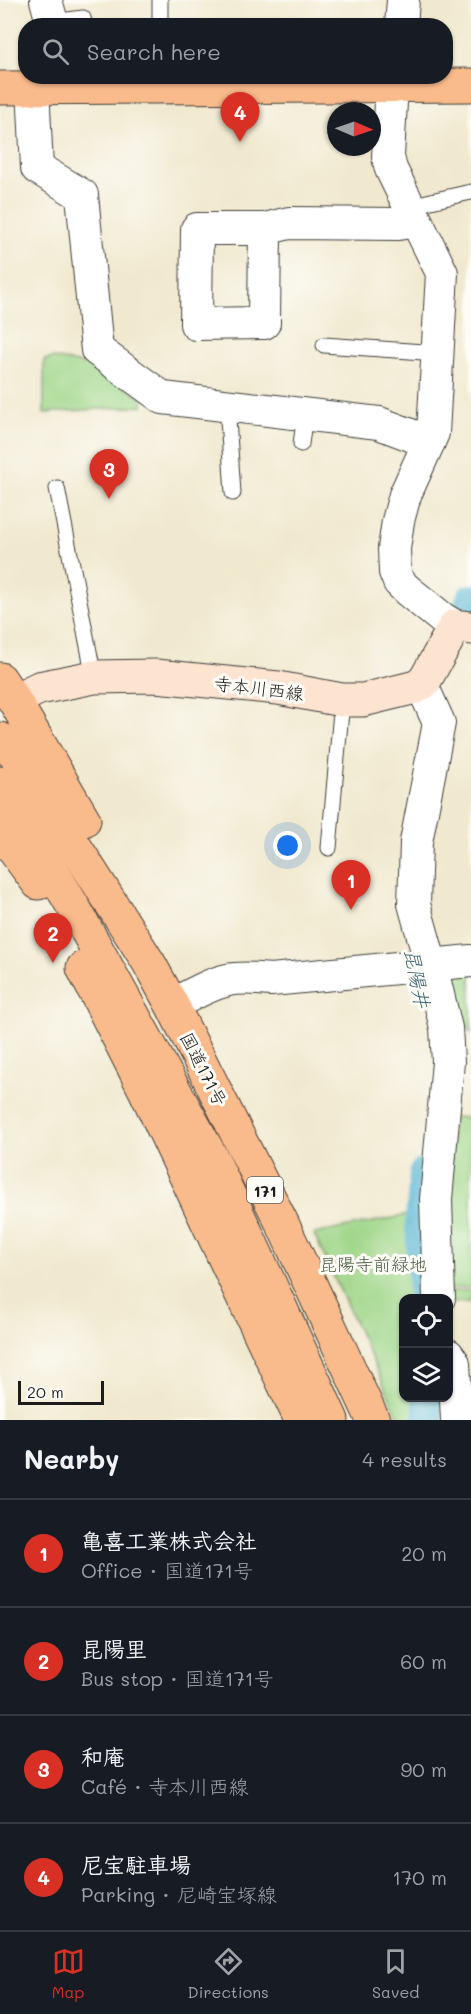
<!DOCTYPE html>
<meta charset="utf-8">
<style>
body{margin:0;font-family:Mali,"Klee One",sans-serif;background:#242831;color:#f1f3f6}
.controls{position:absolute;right:18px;bottom:18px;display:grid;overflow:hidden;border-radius:12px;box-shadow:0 2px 4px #0004}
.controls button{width:54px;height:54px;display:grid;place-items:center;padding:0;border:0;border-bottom:2px solid #363941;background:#171b24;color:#f1f3f6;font:30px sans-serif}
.compass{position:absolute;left:327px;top:102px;width:54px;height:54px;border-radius:50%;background:#171b24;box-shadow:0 2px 4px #0004;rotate:92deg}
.scale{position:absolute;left:18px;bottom:15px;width:86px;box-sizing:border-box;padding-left:6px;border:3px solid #1c1c1c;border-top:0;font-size:16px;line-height:21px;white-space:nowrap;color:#1c1c1c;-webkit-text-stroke:4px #fdfcf7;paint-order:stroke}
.you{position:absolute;left:288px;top:846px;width:21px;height:21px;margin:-15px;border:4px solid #fff;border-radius:50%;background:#1a73e8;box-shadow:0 0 0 9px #1a73e833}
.badge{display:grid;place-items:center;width:39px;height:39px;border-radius:50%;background:#d93025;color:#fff;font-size:20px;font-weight:700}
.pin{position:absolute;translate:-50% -50px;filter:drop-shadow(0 2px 3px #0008)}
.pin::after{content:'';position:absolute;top:32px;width:21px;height:18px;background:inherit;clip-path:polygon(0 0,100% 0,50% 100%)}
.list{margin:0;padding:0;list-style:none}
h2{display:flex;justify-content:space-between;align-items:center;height:78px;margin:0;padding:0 24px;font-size:26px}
h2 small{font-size:20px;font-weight:400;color:#9ea1a6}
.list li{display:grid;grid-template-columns:39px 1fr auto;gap:18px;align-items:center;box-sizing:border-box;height:108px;padding:0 24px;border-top:2px solid #363941}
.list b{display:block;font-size:22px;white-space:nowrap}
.list p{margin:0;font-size:20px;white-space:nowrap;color:#9ea1a6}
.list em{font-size:20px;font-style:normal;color:#9ea1a6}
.icon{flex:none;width:33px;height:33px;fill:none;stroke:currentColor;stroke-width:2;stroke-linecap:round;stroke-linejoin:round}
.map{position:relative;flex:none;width:471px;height:1420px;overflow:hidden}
.search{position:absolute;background:#171b24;box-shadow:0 2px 4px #0004;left:18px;right:18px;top:18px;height:66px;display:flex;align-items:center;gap:15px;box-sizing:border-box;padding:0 21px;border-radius:24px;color:#9ea1a6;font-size:22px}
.sheet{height:510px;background:#171b24}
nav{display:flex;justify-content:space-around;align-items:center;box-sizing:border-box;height:84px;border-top:2px solid #363941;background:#171b24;font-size:16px;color:#9ea1a6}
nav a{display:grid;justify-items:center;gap:3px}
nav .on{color:#d93025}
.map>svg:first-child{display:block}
.green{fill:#9fd688;stroke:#5e7952;stroke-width:1.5}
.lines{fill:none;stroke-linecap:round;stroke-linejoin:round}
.canal{stroke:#54b3d3;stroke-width:30}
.service-casing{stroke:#3c3b37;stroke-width:17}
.minor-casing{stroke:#3c3b37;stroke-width:34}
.secondary-casing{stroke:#3c3b37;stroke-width:35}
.primary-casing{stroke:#3c3b37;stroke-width:35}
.trunk-casing{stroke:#3c3b37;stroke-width:35}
.service{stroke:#fff;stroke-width:15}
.minor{stroke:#fff;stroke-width:32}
.secondary{stroke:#fde4d1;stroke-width:33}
.primary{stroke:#fabb8c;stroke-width:33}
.trunk{stroke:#fabb8c;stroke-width:33}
.labels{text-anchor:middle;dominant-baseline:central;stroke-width:6;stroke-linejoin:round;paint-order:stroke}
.shield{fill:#fdfcf7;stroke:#605f5e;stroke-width:1.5}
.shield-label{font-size:16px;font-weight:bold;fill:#1c1c1c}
.street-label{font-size:18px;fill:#1c1c1c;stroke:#fdfcf7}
.park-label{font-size:18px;fill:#4a5d42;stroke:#fdfcf7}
.water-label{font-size:20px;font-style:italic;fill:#35606e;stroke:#fdfcf7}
</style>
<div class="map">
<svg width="471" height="1420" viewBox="0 0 471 1420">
<rect width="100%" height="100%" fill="#fdfcf7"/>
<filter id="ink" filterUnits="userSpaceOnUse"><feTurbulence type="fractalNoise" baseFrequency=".0167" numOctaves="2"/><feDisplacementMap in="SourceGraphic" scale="12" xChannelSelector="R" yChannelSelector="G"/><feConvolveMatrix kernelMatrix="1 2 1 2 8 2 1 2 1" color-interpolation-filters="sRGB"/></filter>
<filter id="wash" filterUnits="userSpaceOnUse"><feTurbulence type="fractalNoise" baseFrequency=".008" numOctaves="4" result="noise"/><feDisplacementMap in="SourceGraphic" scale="24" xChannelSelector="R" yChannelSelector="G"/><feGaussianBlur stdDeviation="1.35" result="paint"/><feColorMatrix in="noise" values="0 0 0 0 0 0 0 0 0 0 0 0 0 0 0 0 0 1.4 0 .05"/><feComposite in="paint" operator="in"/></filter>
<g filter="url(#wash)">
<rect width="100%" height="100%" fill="#f1e9cf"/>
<g class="green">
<polygon points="53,358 93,366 143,399 143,406 44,413 44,360"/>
<polygon points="471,970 471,1032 469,1029 455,1028 449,976"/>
<polygon points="453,1117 471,1118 471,1287 445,1289"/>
<polygon points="407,1215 413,1220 415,1298 404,1298 404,1398 419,1398 420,1420 400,1420 314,1234"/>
<polygon points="471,1290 471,1302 449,1303 445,1292"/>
</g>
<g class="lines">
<g class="canal">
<polyline points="464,620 471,599"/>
<polyline points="423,1298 420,1222 424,1173"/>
<polyline points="427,1398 428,1420"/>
</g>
</g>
</g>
<g filter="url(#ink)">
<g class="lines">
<defs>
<g id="service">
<polyline points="52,22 83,18 85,26"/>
<polyline points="160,26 160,0"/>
<polyline points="409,206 471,192"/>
<polyline points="324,345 438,353"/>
<polyline points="227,404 233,493"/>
<polyline points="301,444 305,414"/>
<polyline points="57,488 94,677"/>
<polyline points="329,848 342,700"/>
</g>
<g id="minor">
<polyline points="46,0 53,26"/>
<polyline points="401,26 403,0"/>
<polyline points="396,76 391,102 388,157 391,169 442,273 433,433 405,495 398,521 394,549 395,572 399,582 407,590 443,619 455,626"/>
<polyline points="33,87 37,168 82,195 97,350 163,398 379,423 429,442"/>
<polyline points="265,229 264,323 196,324 197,229 265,229 289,223 398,224 415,221"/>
<polyline points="421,683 439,723 416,842 414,904 431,965 446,1028 448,1062 436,1199 439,1298"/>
<path d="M172,1005C189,996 209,984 228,980C242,977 257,979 271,980L471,961"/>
<polyline points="448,1355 454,1363 457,1420"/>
</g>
<polyline id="secondary" points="14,700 39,688 94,677 156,676 278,688 342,700 363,700 416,687 424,682 455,626 471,628"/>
<polyline id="primary" points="0,88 471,85"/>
<g id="trunk">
<polyline points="0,679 14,700 84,820"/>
<polyline points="0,739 21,761 149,963 172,1005 283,1225 373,1420"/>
<polyline points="0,783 77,913 214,1162 332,1420"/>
<polyline points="0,831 38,883"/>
<polyline points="83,968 145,1090 301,1420"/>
</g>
</defs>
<use href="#service" class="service-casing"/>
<use href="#minor" class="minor-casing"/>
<use href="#secondary" class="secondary-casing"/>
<use href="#primary" class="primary-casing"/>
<use href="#trunk" class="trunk-casing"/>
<use href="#service" class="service"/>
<use href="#minor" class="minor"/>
<use href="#secondary" class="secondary"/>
<use href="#primary" class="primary"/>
<use href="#trunk" class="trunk"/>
</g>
</g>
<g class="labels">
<rect class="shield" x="247" y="1177" width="36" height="26" rx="4.5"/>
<g class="shield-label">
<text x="265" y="1190">171</text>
</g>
<g class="street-label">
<text transform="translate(259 688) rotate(7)">寺本川西線</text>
<text transform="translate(204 1069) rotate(63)">国道171号</text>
</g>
<g class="park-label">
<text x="373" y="1264">昆陽寺前緑地</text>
</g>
<g class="water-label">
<text transform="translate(418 978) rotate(79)">昆陽井</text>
</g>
</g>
</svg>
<div class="controls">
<button><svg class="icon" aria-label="locate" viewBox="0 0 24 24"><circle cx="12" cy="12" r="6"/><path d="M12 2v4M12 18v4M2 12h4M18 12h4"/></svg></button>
<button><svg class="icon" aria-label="layers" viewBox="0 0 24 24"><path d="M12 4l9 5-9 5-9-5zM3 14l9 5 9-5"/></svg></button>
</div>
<svg class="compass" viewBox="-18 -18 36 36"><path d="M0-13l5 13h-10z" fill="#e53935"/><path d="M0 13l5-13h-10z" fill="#9ea1a6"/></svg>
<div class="scale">20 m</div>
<div class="you"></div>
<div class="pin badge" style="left:351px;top:910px">1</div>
<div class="pin badge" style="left:53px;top:963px">2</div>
<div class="pin badge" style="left:109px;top:499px">3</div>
<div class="pin badge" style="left:240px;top:142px">4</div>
<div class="search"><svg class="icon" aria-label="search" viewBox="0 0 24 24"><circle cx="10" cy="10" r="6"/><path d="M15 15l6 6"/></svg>Search here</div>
</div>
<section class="sheet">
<h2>Nearby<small>4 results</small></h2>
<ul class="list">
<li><span class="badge">1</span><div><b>亀喜工業株式会社</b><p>Office · 国道171号</p></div><em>20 m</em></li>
<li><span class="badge">2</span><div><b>昆陽里</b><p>Bus stop · 国道171号</p></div><em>60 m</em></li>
<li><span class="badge">3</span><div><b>和庵</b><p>Café · 寺本川西線</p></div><em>90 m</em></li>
<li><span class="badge">4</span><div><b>尼宝駐車場</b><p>Parking · 尼崎宝塚線</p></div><em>170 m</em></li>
</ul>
</section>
<nav>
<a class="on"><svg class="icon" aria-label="map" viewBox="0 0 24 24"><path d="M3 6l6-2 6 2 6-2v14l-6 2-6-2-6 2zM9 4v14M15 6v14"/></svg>Map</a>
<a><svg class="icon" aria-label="directions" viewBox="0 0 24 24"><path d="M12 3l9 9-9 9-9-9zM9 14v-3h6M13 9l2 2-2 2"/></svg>Directions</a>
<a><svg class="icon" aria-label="saved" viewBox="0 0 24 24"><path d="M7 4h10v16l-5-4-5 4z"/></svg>Saved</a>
</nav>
